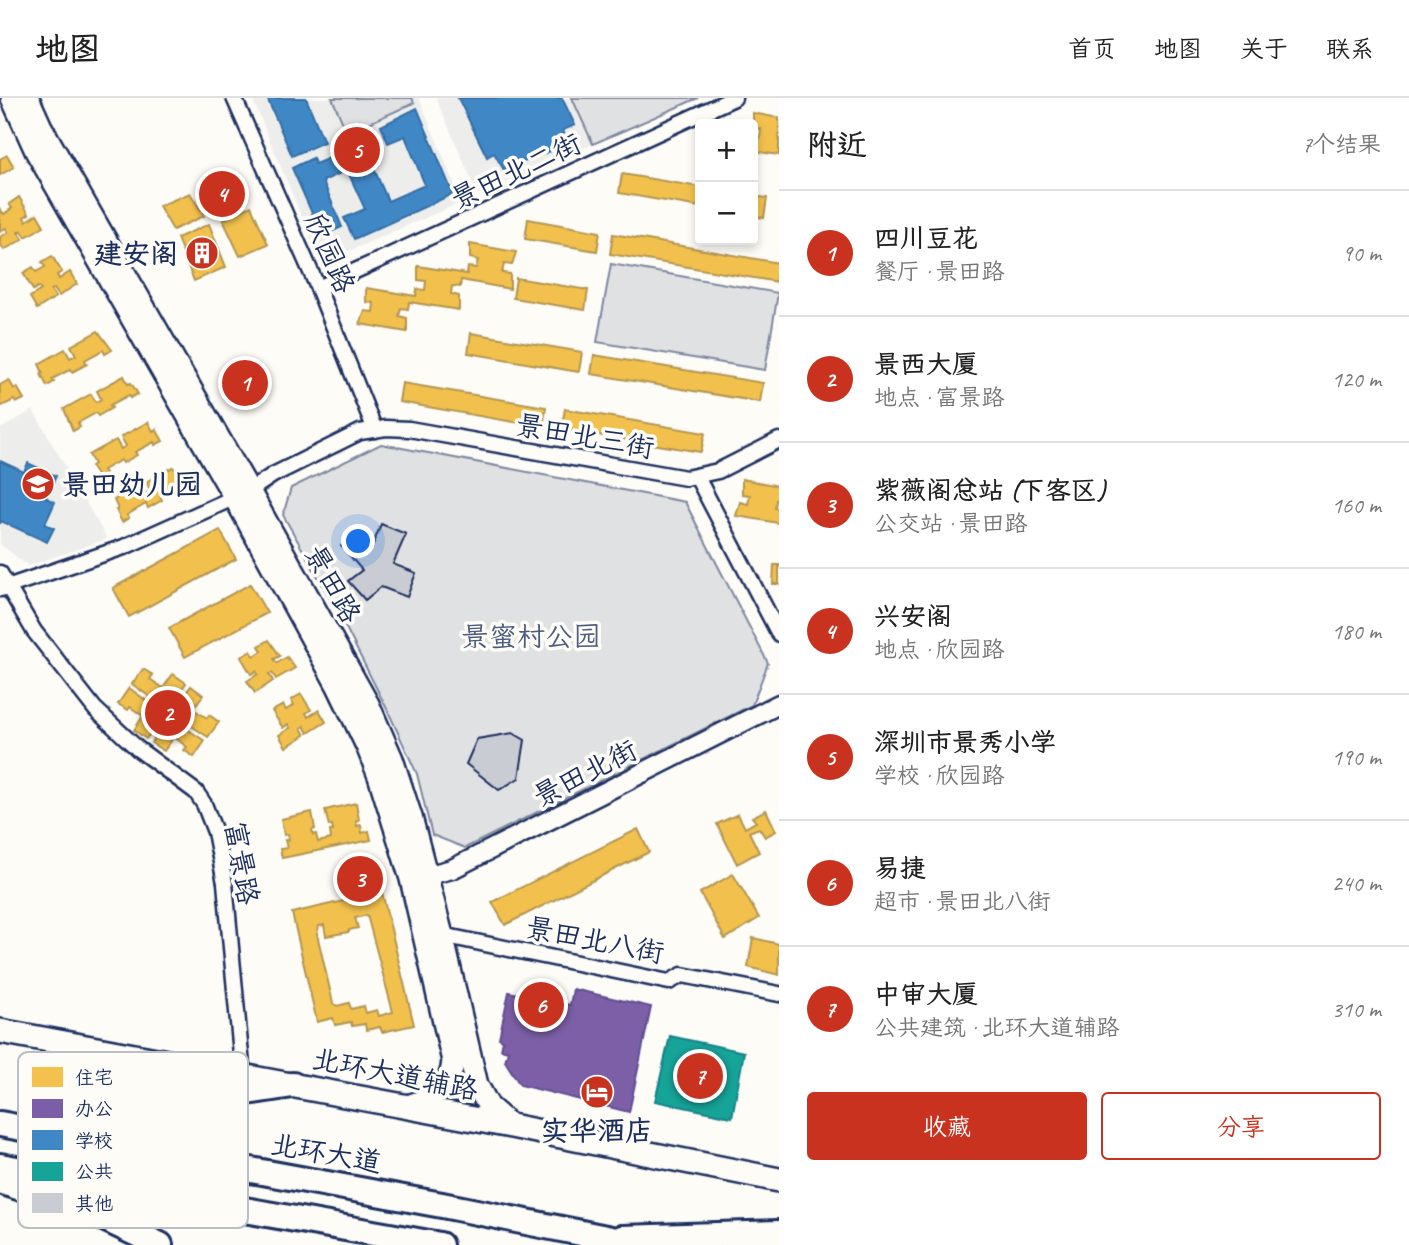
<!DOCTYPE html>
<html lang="zh">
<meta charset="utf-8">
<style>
body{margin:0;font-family:Caveat,"LXGW WenKai TC",sans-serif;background:#f2f2f2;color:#222}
.controls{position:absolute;right:21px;top:21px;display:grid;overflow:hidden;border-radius:7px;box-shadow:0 4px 10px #0003}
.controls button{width:63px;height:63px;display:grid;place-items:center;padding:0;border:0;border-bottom:2px solid #e0e0e0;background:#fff;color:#222;font:35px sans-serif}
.you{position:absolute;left:359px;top:444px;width:24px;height:24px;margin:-18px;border:5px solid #fff;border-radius:50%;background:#1a73e8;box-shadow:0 0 0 10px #1a73e833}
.badge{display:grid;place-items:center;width:46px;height:46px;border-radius:50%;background:#c8321e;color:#fff;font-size:23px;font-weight:700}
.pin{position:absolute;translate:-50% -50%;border:4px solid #fff;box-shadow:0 2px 7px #0006}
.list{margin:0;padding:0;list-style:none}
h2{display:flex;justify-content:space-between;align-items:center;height:91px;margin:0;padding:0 28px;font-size:30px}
h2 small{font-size:23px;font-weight:400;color:#767676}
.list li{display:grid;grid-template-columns:46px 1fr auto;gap:21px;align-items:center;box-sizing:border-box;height:126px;padding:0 28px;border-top:2px solid #e0e0e0}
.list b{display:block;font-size:26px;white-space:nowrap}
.list p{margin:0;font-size:23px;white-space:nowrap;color:#767676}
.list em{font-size:23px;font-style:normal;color:#767676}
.actions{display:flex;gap:14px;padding:21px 28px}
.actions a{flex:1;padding:16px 0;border:2px solid #c8321e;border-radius:7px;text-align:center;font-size:24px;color:#c8321e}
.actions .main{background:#c8321e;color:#fff}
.map{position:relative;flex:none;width:779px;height:1147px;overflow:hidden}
header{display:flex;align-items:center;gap:42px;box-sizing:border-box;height:98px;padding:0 35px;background:#fff;border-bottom:2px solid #e0e0e0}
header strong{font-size:33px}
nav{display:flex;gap:38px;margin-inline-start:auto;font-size:24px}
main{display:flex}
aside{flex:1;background:#fff}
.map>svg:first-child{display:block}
.built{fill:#edeeec}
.green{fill:#e0e1e3;stroke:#7e88a0;stroke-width:2}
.homes{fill:#f2c14e;stroke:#b29553;stroke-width:2;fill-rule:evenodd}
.offices{fill:#7b5ea7;stroke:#5e5091;stroke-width:2}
.schools{fill:#3f88c5;stroke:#346da6;stroke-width:2}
.public{fill:#17a398;stroke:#188087;stroke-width:2}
.building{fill:#c9ccd3;stroke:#1b2f5e;stroke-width:2}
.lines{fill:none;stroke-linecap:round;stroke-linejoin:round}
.minor-casing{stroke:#1b2f5e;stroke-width:19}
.tertiary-casing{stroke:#1b2f5e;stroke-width:23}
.secondary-casing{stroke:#1b2f5e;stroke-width:26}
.primary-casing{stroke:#1b2f5e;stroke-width:28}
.trunk-casing{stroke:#1b2f5e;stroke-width:30}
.minor{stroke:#fdfcf7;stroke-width:14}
.tertiary{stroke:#fdfcf7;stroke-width:18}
.secondary{stroke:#fdfcf7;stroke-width:21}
.primary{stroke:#fdfcf7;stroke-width:23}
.trunk{stroke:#fdfcf7;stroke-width:24}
.labels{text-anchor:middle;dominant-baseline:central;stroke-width:7;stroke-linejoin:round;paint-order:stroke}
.street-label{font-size:28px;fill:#1b2f5e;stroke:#fdfcf7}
.poi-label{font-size:28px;font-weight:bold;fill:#1b2f5e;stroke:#fdfcf7;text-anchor:end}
.park-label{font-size:28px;fill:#4c5c7f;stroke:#fdfcf7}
.key{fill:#fdfcf7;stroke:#b9bec9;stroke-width:2}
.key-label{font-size:19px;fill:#1b2f5e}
</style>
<header>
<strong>地图</strong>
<nav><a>首页</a><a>地图</a><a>关于</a><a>联系</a></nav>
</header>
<main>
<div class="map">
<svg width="779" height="1147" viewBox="0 0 779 1147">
<rect width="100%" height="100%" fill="#fdfcf7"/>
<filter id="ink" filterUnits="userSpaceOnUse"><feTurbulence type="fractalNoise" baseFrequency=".0143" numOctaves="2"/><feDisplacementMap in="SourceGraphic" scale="14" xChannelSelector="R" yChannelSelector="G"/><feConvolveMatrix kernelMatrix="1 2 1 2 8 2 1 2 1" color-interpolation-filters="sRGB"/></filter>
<g filter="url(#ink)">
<g class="built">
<polygon points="252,0 419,0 462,104 321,165"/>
<polygon points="436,0 572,0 593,46 478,97"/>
<polygon points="33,312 107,441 28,468 0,446 0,331"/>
</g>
<g class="green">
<polygon points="332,0 412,0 414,5 347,35"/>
<polygon points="572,0 698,0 593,46"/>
<polygon points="611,166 778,195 765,272 597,244"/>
<polygon points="381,346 685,404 768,565 752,607 465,750 432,737 417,676 388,613 340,518 283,417 291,390"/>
</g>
<g class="homes">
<polygon points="753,15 779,20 779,57 753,53 753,39 760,40 761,31 753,30"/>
<polygon points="7,57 14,69 0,77 0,61"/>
<polygon points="231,76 241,101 214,115 202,91"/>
<polygon points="622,76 700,89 700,109 619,95"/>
<polygon points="190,95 204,118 173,132 159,108"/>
<polygon points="753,98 767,100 764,120 753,118"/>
<polygon points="19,99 29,116 24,119 26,123 37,116 44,128 26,139 21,132 18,134 23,141 4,152 0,145 0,139 8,134 6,130 0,133 0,111 4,116 12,110 9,106"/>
<polygon points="251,108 268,146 240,158 223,122"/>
<polygon points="528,121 600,134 597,153 525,141"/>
<polygon points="209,126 226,169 194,183 177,140"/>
<polygon points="613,136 779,165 778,184 610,156"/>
<polygon points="470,146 516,154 512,167 504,166 502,175 510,176 510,191 461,182 460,189 452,188 451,196 459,198 459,212 409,204 408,211 401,210 399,218 407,220 407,234 360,226 365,213 373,214 374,205 366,204 366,190 416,198 417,191 425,192 426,183 418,182 418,168 467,176 468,169 476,170 478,162 470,160"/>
<polygon points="52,158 62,174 57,177 59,181 70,174 77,186 59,198 54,191 51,192 56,199 37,211 30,199 41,192 38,189 33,192 23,175 33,169 36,174 45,169 42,164"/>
<polygon points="516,180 588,192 585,212 513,200"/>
<polygon points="98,233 112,252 105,256 103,252 85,262 87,266 72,274 71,271 52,281 54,284 47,288 41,276 43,275 39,266 65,251 70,260 76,257 71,248"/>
<polygon points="471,235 582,254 579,274 468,255"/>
<polygon points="594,257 763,285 760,304 591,276"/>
<polygon points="124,278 128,286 131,285 138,296 130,300 129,297 110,307 112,310 98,318 96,315 78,325 80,329 73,333 64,311 91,296 96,304 101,301 97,293"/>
<polygon points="9,282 14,291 17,289 24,301 16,305 14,302 0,309 0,287"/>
<polygon points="402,285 546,309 543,329 399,304"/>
<polygon points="565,311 705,335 701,354 561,331"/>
<polygon points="148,324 153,333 156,331 163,343 155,347 154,344 135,354 137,357 123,365 121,362 103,372 105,375 98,379 91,368 94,366 89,357 116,342 121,351 126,348 121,339"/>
<polygon points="173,369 187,388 180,392 178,388 160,398 162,402 148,410 146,406 127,417 129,420 122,424 116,412 118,411 114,402 141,387 145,396 151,393 146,384"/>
<polygon points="742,381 779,388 779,402 776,402 775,410 779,411 779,425 736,418 740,404 748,406 750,397 742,396"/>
<polygon points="220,432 236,461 129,519 113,490"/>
<polygon points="774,467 779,467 779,486 773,486"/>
<polygon points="250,486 267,515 185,559 169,530"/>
<polygon points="269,542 280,558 274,561 277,565 287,559 295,570 276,581 272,575 269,576 273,583 255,595 247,583 258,576 256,573 251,576 241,559 251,553 254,558 262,553 259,548"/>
<polygon points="143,571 153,577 150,581 163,590 173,576 186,585 175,600 180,603 191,588 203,597 193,611 207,620 209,617 219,624 208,639 190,627 187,631 205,643 194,659 184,652 187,649 174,639 164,653 151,645 161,630 157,626 146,641 134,632 143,618 130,609 128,612 118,606 129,590 147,603 150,599 132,586"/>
<polygon points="301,596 311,612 306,615 308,619 319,612 326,624 308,635 304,628 301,630 305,637 286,649 279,637 290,630 288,626 283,630 272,613 283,607 286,612 294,607 291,602"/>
<polygon points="356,705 359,722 356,723 357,728 361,727 362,735 369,733 371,742 282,760 280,751 287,750 285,742 289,742 288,736 284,737 281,721 312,714 315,731 312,732 313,737 316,736 318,744 331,741 330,733 333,733 332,727 329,728 325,712"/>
<polygon points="766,712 776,733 765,739 759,730 749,734 759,754 737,766 717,726 738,716 745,730 756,724 752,719"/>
<polygon points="638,731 649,754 505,827 492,804"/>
<polygon points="733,776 759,820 725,841 700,795"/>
<path d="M382,794L414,927L382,934L380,929L366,932L365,926L352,928L351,924L335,927L333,920L317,924L292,815ZM367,817L393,914L379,918L377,912L366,915L364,908L351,911L349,905L337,908L333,905L317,836L319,828L324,827L326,838L349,834V832L358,830L355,820Z"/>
<polygon points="753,840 779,846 779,877 748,869"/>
</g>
<polygon class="offices" points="573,891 651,909 629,1014 520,987 505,963 508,953 501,951 503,942 499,940 509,894 570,907"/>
<g class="schools">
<polygon points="267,0 306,0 324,44 292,58"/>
<polygon points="458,0 562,0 575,27 563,32 568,46 504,72 494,55 487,59"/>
<polygon points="417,10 453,96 354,141 344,120 365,111 347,72 323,83 342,129 322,138 292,70 313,60 315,66 354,50 359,62 368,57 388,103 425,87 405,38 388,45 381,28"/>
<polygon points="0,363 24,374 28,365 56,378 46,400 55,404 45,426 54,430 47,444 1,423 0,426"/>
</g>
<polygon class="public" points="670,938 744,954 732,1019 655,1003"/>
<g class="building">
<polygon points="381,426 406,436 393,466 416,475 407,499 381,489 365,502 348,483 362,472 341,448 358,434 372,449"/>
<polygon points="513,635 525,642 519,680 499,692 466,666 477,641"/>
</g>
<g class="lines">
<defs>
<g id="minor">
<polyline points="234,0 318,190 375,332"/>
<polyline points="318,190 734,0"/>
<polyline points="697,379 779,536"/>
<polyline points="249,393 273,377 360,334 386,330 409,331 686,380 718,373 779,342"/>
<polyline points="0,475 34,533 95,611 138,651 196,694 204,706 215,734 225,785 243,978"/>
<polyline points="1,491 124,449 242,396"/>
<polyline points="442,837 669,884 682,877 779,896"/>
</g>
<polyline id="tertiary" points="414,781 452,771 779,606"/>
<g id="secondary">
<path d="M12,0L36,53L235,400L338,588L367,648L379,678L411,781L453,963C451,991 433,1000 408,1008"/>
<polyline points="28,0 41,29 249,393 368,606 392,661 411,719 442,837 477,987 489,1009 511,1028"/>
</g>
<polyline id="primary" points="0,933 511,1028 779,1082"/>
<g id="trunk">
<polyline points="0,1026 442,1107 641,1147"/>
<polyline points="38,1026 293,987"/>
<polyline points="0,1068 440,1147"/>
<polyline points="0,1083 85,1111 160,1147"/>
<polyline points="622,1140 779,1135"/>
</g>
</defs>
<use href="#minor" class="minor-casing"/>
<use href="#tertiary" class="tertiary-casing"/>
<use href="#secondary" class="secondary-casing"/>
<use href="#primary" class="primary-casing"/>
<use href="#trunk" class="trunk-casing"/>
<use href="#minor" class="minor"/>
<use href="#tertiary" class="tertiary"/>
<use href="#secondary" class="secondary"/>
<use href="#primary" class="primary"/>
<use href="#trunk" class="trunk"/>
</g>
</g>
<defs>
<symbol id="building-disc" viewBox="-11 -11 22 22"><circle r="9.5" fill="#c8321e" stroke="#fdfcf7"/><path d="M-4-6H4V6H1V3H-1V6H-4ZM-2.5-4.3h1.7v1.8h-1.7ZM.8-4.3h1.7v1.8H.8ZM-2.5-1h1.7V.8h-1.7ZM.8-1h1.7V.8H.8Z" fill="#fff"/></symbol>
<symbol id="school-disc" viewBox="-11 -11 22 22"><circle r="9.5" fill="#c8321e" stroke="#fdfcf7"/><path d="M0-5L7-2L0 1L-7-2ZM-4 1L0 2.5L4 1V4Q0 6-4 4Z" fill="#fff"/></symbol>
<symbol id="hotel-disc" viewBox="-11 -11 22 22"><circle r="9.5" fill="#c8321e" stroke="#fdfcf7"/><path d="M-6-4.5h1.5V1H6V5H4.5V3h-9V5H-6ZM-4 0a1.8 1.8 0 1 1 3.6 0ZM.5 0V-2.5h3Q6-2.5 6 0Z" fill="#fff"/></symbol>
</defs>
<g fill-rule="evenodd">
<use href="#building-disc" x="183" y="136" width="38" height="38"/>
<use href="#school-disc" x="19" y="367" width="38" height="38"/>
<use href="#hotel-disc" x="578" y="975" width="38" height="38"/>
</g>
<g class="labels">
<g class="street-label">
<text transform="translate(516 73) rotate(-25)">景田北二街</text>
<text transform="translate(330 155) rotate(66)">欣园路</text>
<text transform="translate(585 338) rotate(10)">景田北三街</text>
<text transform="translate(333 486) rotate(61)">景田路</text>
<text transform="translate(585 675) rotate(-27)">景田北街</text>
<text transform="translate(242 765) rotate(80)">富景路</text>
<text transform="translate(595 842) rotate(11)">景田北八街</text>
<text transform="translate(395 976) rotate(11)">北环大道辅路</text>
<text transform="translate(326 1055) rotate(10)">北环大道</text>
</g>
<g class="poi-label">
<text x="178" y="155">建安阁</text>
<text x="62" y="386" text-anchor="start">景田幼儿园</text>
<text x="597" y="1032" text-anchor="middle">实华酒店</text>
</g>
<g class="park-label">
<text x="531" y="538">景蜜村公园</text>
</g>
</g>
<rect x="18" y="954" width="230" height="176" rx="10" class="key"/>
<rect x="32" y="969" width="31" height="20" fill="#f2c14e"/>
<rect x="32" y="1001" width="31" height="19" fill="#7b5ea7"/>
<rect x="32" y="1032" width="31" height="20" fill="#3f88c5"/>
<rect x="32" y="1064" width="31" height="19" fill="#17a398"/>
<rect x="32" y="1095" width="31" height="20" fill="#c9ccd3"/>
<g class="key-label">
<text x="75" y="986">住宅</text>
<text x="75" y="1017">办公</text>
<text x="75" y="1049">学校</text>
<text x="75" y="1080">公共</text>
<text x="75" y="1112">其他</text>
</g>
</svg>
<div class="controls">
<button>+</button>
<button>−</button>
</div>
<div class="you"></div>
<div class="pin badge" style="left:245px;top:285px">1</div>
<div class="pin badge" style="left:168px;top:615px">2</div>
<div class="pin badge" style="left:360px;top:781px">3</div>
<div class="pin badge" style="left:222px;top:96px">4</div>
<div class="pin badge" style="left:357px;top:52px">5</div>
<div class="pin badge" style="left:541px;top:907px">6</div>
<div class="pin badge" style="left:700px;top:978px">7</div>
</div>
<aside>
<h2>附近<small>7个结果</small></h2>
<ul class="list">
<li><span class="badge">1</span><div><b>四川豆花</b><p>餐厅 · 景田路</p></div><em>90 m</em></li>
<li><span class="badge">2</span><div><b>景西大厦</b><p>地点 · 富景路</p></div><em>120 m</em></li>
<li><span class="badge">3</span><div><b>紫薇阁总站 (下客区)</b><p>公交站 · 景田路</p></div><em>160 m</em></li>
<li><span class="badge">4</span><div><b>兴安阁</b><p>地点 · 欣园路</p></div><em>180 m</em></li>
<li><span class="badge">5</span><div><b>深圳市景秀小学</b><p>学校 · 欣园路</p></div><em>190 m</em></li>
<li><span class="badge">6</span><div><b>易捷</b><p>超市 · 景田北八街</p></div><em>240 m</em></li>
<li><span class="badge">7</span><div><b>中审大厦</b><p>公共建筑 · 北环大道辅路</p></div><em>310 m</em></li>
</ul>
<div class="actions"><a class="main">收藏</a><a>分享</a></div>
</aside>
</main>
